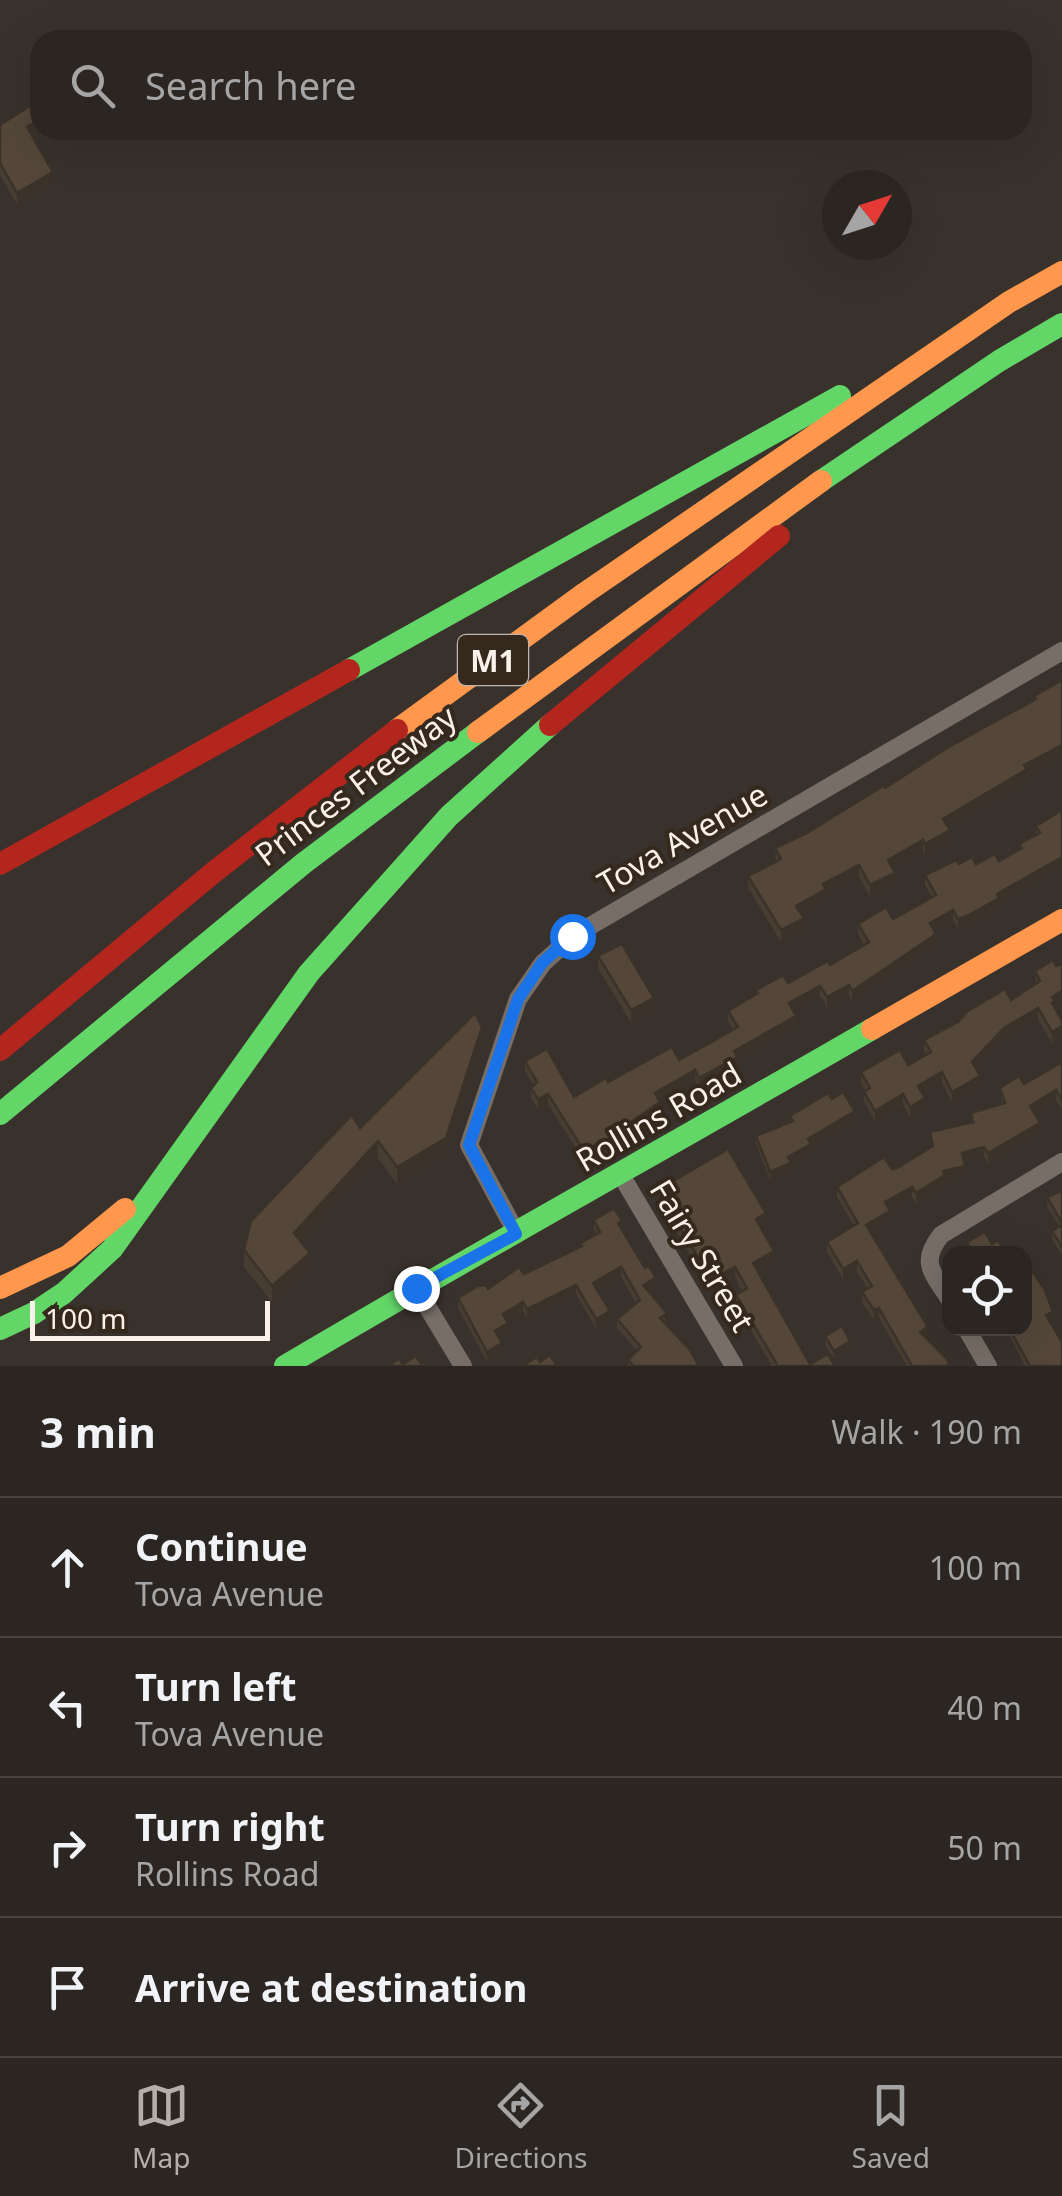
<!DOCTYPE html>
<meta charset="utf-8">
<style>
body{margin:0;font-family:"Noto Sans",sans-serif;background:#332e2a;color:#f1f3f6}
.controls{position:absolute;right:30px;bottom:30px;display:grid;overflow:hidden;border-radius:20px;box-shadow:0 10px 40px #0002}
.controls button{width:90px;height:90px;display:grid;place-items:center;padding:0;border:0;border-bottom:2px solid #47433f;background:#2b2621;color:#f1f3f6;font:50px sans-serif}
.compass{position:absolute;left:822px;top:170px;width:90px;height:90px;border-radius:50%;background:#2b2621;box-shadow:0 10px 40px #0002;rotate:51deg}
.scale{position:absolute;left:30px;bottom:25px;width:240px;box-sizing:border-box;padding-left:10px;border:5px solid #faf1ea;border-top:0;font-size:28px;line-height:35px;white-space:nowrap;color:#faf1ea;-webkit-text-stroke:8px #35281d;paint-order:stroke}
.stop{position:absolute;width:30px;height:30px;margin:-22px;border:8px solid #1a73e8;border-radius:50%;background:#fff}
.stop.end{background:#1a73e8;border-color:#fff;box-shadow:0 2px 10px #0008}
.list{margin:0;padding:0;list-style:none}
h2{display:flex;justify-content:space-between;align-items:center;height:130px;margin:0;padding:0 40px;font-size:42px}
h2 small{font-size:32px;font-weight:400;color:#a6a5a5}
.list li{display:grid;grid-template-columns:65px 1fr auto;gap:30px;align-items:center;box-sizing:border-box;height:140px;padding:0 40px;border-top:2px solid #47433f}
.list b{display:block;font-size:38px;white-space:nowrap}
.list p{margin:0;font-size:32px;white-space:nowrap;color:#a6a5a5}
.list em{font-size:32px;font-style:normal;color:#a6a5a5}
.icon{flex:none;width:55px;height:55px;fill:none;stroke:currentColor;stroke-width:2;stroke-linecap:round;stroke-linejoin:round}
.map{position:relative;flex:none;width:1062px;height:1366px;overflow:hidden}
.search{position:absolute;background:#2b2621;box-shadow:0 10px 40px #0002;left:30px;right:30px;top:30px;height:110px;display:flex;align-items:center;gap:25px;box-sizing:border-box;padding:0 35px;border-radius:30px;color:#a6a5a5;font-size:38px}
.sheet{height:690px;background:#2b2621}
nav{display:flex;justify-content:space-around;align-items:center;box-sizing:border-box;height:140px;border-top:2px solid #47433f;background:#2b2621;font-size:28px;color:#a6a5a5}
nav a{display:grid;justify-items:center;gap:5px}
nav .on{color:#b6aea8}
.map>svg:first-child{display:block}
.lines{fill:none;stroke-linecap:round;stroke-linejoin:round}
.street{stroke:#766e67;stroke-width:18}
.fast{stroke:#63d668;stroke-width:22}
.slow{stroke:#ff974d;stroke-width:22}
.jam{stroke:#b3261e;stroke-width:22}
.wall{fill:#483d32}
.shaded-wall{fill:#3b3229}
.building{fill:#54473a;stroke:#3b3229;stroke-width:2.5}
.route{stroke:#1a73e8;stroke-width:12}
.labels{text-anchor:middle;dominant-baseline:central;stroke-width:8;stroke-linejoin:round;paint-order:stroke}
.shield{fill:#35281d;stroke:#bfb5ac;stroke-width:2.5}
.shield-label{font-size:30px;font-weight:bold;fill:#faf1ea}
.street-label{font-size:32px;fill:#faf1ea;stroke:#35281d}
</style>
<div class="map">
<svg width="1062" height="1366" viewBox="0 0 1062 1366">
<rect width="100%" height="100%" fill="#39322c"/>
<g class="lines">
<g class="street">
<polyline points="621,1175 734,1366"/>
<polyline points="517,1234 469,1145 518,999 543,963 573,936 1062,651"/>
<polyline points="416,1288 463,1366"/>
<path d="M950,1300C933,1273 919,1263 941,1235L1062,1162"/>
<polyline points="966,1328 988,1366"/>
</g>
<g class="fast">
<polyline points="821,481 999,361 1062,324"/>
<polyline points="349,670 840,396"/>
<polyline points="0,1114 304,863 478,732"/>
<polyline points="0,1329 34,1313 64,1293 112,1249 309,973 449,816 550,725"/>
<path d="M285,1366C479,1251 677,1142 872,1029"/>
</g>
<g class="slow">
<polyline points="397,730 585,593 1009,302 1062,272"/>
<polyline points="478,732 821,481"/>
<polyline points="872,1029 1062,920"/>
<polyline points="0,1288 68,1256 125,1209"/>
</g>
<g class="jam">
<polyline points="550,725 779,536"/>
<polyline points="0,864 349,670"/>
<polyline points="0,1050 214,872 397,730"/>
</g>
</g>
<g class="wall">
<polygon points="0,125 53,184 17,204 0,175"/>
<polygon points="1062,680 1062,757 1027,775 1027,781 949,827 950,842 925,856 923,851 893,869 895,885 870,897 859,877 826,894 826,901 802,914 804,930 781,942 748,888 748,876 776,862 775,848 807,833 885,788 1034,700 1034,696"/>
<polygon points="1062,810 999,902 999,908 969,925 958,929 953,920 934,930 936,944 852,1001 849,995 827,1007 820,996 793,1010 796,1026 737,1060 737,1067 699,1087 695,1080 659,1101 660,1112 634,1130 634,1138 584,1161 548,1104 538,1109 531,1098 531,1088 533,1085 525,1071 525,1061 574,1097 608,1082 679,1060 733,1029 728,1021 728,1011 756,994 756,990 788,983 830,965 864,945 858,934 858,924 893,919 932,897 925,885 925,875 959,864 976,864 999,861 1019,849 1019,844 1036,835 1036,826"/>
<polygon points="598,956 654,1010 631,1022 598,969"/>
<polygon points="1062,963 1062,1001 1055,1005 1052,1043 1038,1019 1004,1038 976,1069 980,1086 952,1102 942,1083 922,1094 925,1108 910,1117 903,1105 875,1121 864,1102 864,1092 865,1090 861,1083 861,1072 908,1065 926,1055 924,1050 924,1040 1011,1000 1036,984 1035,971 1056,966"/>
<polygon points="482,1043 446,1154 397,1184 378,1158 301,1241 310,1270 272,1302 244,1267 244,1250 360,1128"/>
<polygon points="1062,1062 1062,1110 1056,1100 1034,1113 1040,1133 988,1163 984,1157 964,1162 965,1176 945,1180 945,1185 916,1203 912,1197 889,1210 890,1221 870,1232 928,1337 926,1338 950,1366 907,1366 879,1318 874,1320 862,1302 862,1292 868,1289 857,1271 843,1279 827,1252 827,1242 854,1226 837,1197 837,1187 897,1168 932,1147 930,1132 971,1122 971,1113 1002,1104 1000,1088 1024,1084"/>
<polygon points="832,1099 855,1120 811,1146 811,1152 791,1164 791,1172 770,1180 756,1144 756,1136 790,1122 790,1116"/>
<polygon points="670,1183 766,1223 760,1226 774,1261 757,1271 810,1364 835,1366 772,1366 736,1305 736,1295 742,1291 735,1277 722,1285 710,1262 699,1269 661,1206 661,1196 670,1188"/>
<polygon points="1062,1191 1062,1255 1052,1239 1052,1231 1059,1226 1047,1206 1047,1197"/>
<polygon points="594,1220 622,1229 656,1287 648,1291 667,1322 665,1324 699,1366 628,1366 628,1360 637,1351 617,1328 617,1319 636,1303 621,1277 598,1290 610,1320 596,1329 576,1294 527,1318 523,1311 507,1321 508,1333 499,1338 502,1353 487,1362 458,1308 458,1298 524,1274 581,1246 581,1243 596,1234 594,1230"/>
<polygon points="1053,1321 1050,1322 1062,1366 1025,1366 1006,1328 1024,1328"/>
<polygon points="825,1336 850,1349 834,1359 825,1344"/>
</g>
<g class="shaded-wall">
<polygon points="40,119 40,130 42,130 27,139 27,127"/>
<polygon points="53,172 53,184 17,204 17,193"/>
<polygon points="1062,745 1062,757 1027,775 1027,781 943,831 943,819 1024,765"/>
<polygon points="950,830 950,842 925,856 925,844"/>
<polygon points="923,840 923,851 888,872 888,860"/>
<polygon points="1062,857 1062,867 999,902 999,908 969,925 958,929 958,919 997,894"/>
<polygon points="859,865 859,877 826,894 826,901 796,917 796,906 823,884"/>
<polygon points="895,873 895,885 870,897 870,885"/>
<polygon points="953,910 953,920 930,932 930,923"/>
<polygon points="804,918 804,930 781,942 781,930"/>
<polygon points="936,934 936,944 852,1001 852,991"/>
<polygon points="849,985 849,995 827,1007 827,997"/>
<polygon points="820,986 820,996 789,1013 789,1003"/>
<polygon points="1062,991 1062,1001 1055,1005 1055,1012 1052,1014 1052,997"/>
<polygon points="654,998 654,1010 631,1022 631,1010"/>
<polygon points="1038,1008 1038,1019 1004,1038 972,1073 972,1062 1004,1028"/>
<polygon points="796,1016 796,1026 737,1060 737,1067 699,1087 699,1078 734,1051"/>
<polygon points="1062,1026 1062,1037 1052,1043 1052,1032"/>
<polygon points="482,1027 482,1043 446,1154 397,1184 397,1167"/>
<polygon points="695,1070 695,1080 655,1103 655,1093"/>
<polygon points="942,1072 942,1083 918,1097 918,1086"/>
<polygon points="980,1076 980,1086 952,1102 952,1092"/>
<polygon points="1056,1090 1056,1100 1030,1116 1030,1106"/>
<polygon points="548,1094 548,1104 538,1109 538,1099"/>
<polygon points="903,1094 903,1105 875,1121 875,1111"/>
<polygon points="925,1098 925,1108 910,1117 910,1107"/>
<polygon points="660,1102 660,1112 634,1130 634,1138 584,1161 584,1151 631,1122"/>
<polygon points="855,1111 855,1120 811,1146 811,1152 791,1164 791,1172 770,1180 770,1172 808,1139"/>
<polygon points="1040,1123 1040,1133 988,1163 988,1153"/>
<polygon points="378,1141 378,1158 294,1249 294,1233"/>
<polygon points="984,1147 984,1157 962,1163 962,1153"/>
<polygon points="965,1166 965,1176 945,1180 945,1185 916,1203 916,1193 943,1171"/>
<polygon points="912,1187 912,1197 885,1212 885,1202"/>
<polygon points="890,1211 890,1221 866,1235 866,1225"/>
<polygon points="766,1213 766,1223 756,1229 756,1219"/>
<polygon points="774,1251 774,1261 753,1274 753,1263"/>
<polygon points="710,1252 710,1262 699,1269 699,1259"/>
<polygon points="310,1253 310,1270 272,1302 272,1286"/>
<polygon points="857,1261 857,1271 843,1279 843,1269"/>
<polygon points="621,1267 621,1277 593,1292 593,1283"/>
<polygon points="735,1267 735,1277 722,1285 722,1274"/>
<polygon points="656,1278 656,1287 643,1295 643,1285"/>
<polygon points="576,1285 576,1294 527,1318 527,1309"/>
<polygon points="523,1302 523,1311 503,1324 503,1314"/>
<polygon points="879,1308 879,1318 874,1320 874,1310"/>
<polygon points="610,1311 610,1320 596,1329 596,1319"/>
<polygon points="508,1323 508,1333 495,1340 495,1331"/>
<polygon points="928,1327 928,1337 920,1342 920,1332"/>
<polygon points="850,1341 850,1349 834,1359 834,1351"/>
<polygon points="502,1343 502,1353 487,1362 487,1352"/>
</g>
<g class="building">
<polygon points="36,102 40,110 40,119 27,127 53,172 17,193 0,163 0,125"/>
<polygon points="1062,680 1062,745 1024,765 1027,769 943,819 950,830 925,844 923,840 888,860 895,873 870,885 859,865 823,884 826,889 796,906 804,918 781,930 748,876 781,859 775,848 807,833 883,786 885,788 947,748 1036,699 1034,696"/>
<polygon points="1062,810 1062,857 997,894 999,898 969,915 958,919 953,910 930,923 936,934 852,991 849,985 827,997 820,986 789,1003 796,1016 734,1051 737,1057 699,1078 695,1070 655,1093 660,1102 631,1122 634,1128 584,1151 548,1094 538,1099 531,1088 537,1082 525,1061 547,1049 574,1097 606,1078 608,1082 672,1047 679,1060 738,1027 728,1011 758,993 756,990 783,975 788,983 828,961 830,965 869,942 858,924 886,907 893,919 936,895 925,875 956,860 959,864 972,857 976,864 995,854 999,861 1022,848 1019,844 1040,833 1036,826"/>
<polygon points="622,944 654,998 631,1010 598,956"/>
<polygon points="1053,960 1056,966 1062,963 1062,991 1052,997 1055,1001 1052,1003 1062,1021 1062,1026 1052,1032 1038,1008 1004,1028 972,1062 980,1076 952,1092 942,1072 918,1086 925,1098 910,1107 903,1094 875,1111 864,1092 870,1088 861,1072 900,1050 908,1065 931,1052 924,1040 958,1022 968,1011 1005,989 1011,1000 1040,981 1035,971"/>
<polygon points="475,1013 482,1027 446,1138 397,1167 378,1141 294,1233 310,1253 272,1286 244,1250 251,1221 352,1115 360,1128"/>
<polygon points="1062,1062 1062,1100 1056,1090 1030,1106 1040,1123 988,1153 984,1147 962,1153 965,1166 943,1171 945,1175 916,1193 912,1187 885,1202 890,1211 866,1225 928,1327 920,1332 947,1359 950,1366 912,1366 879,1308 874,1310 862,1292 872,1286 857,1261 843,1269 827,1242 858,1223 837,1187 884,1157 892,1169 897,1168 933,1146 930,1132 973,1122 971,1113 1005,1103 1000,1088 1019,1076 1024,1084"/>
<polygon points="843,1092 855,1111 808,1139 811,1144 788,1157 791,1163 770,1172 756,1136 793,1121 790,1116 828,1093 832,1099"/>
<polygon points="728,1149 766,1213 756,1219 774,1251 753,1263 810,1364 828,1354 835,1366 778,1366 736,1295 747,1288 735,1267 722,1274 710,1252 699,1259 661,1196 672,1186 670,1183"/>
<polygon points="1062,1191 1062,1223 1047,1197"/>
<polygon points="614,1208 622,1221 618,1223 645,1268 649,1266 656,1278 643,1285 667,1313 660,1318 690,1350 699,1366 634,1366 628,1360 641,1347 617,1319 640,1300 621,1267 593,1283 610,1311 596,1319 576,1285 527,1309 523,1302 503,1314 508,1323 495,1331 502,1343 487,1352 458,1298 478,1286 486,1285 488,1289 519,1267 524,1274 582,1246 581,1243 600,1232 594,1220"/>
<polygon points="1062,1225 1062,1247 1052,1231"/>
<polygon points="985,1232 992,1244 998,1240 1006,1254 970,1254 973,1252 967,1242"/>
<polygon points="1026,1262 1045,1290 1053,1312 1046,1315 1062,1342 1062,1366 1030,1366 1009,1328 1024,1328 1024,1263"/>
<polygon points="842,1326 850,1341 834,1351 825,1336"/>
<polygon points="550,1355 557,1366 522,1366 537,1357 540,1362"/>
<polygon points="416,1356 421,1364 425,1362 427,1366 388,1366 399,1359 403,1364"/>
</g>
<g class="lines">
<polyline class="route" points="416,1288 516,1234 469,1145 518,999 542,963 572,936"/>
</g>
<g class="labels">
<rect class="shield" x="458" y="635" width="70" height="50" rx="8"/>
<g class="shield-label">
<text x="493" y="660">M1</text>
</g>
<g class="street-label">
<text transform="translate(355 785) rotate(-37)">Princes Freeway</text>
<text transform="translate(682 838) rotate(-30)">Tova Avenue</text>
<text transform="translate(658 1116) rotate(-30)">Rollins Road</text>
<text transform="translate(703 1255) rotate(59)">Fairy Street</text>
</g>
</g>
</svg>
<div class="controls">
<button><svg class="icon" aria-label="locate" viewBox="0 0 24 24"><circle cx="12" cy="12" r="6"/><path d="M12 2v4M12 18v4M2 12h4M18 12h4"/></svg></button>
</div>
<svg class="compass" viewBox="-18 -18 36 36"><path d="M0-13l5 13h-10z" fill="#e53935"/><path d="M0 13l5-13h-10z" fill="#a6a5a5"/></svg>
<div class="scale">100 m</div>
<div class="stop" style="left:572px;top:936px"></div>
<div class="stop end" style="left:416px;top:1288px"></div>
<div class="search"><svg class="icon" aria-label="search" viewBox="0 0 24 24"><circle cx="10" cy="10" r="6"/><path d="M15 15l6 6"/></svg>Search here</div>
</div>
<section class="sheet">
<h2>3 min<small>Walk · 190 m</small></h2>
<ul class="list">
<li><svg class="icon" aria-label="ahead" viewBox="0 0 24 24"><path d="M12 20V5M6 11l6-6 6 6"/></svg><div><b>Continue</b><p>Tova Avenue</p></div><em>100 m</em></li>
<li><svg class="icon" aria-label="left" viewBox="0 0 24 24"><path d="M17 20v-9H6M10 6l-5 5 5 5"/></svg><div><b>Turn left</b><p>Tova Avenue</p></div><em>40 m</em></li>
<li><svg class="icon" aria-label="right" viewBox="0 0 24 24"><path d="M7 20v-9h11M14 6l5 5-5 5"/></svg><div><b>Turn right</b><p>Rollins Road</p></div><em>50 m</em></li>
<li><svg class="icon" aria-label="arrive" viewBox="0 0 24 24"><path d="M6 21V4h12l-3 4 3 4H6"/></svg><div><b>Arrive at destination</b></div></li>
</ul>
</section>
<nav>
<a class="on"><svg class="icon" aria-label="map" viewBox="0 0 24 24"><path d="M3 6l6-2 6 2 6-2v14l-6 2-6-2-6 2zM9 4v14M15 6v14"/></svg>Map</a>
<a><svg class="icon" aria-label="directions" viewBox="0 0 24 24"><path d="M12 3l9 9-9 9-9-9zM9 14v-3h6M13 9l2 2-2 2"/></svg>Directions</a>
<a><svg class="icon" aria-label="saved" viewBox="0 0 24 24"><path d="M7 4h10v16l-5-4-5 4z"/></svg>Saved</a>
</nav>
